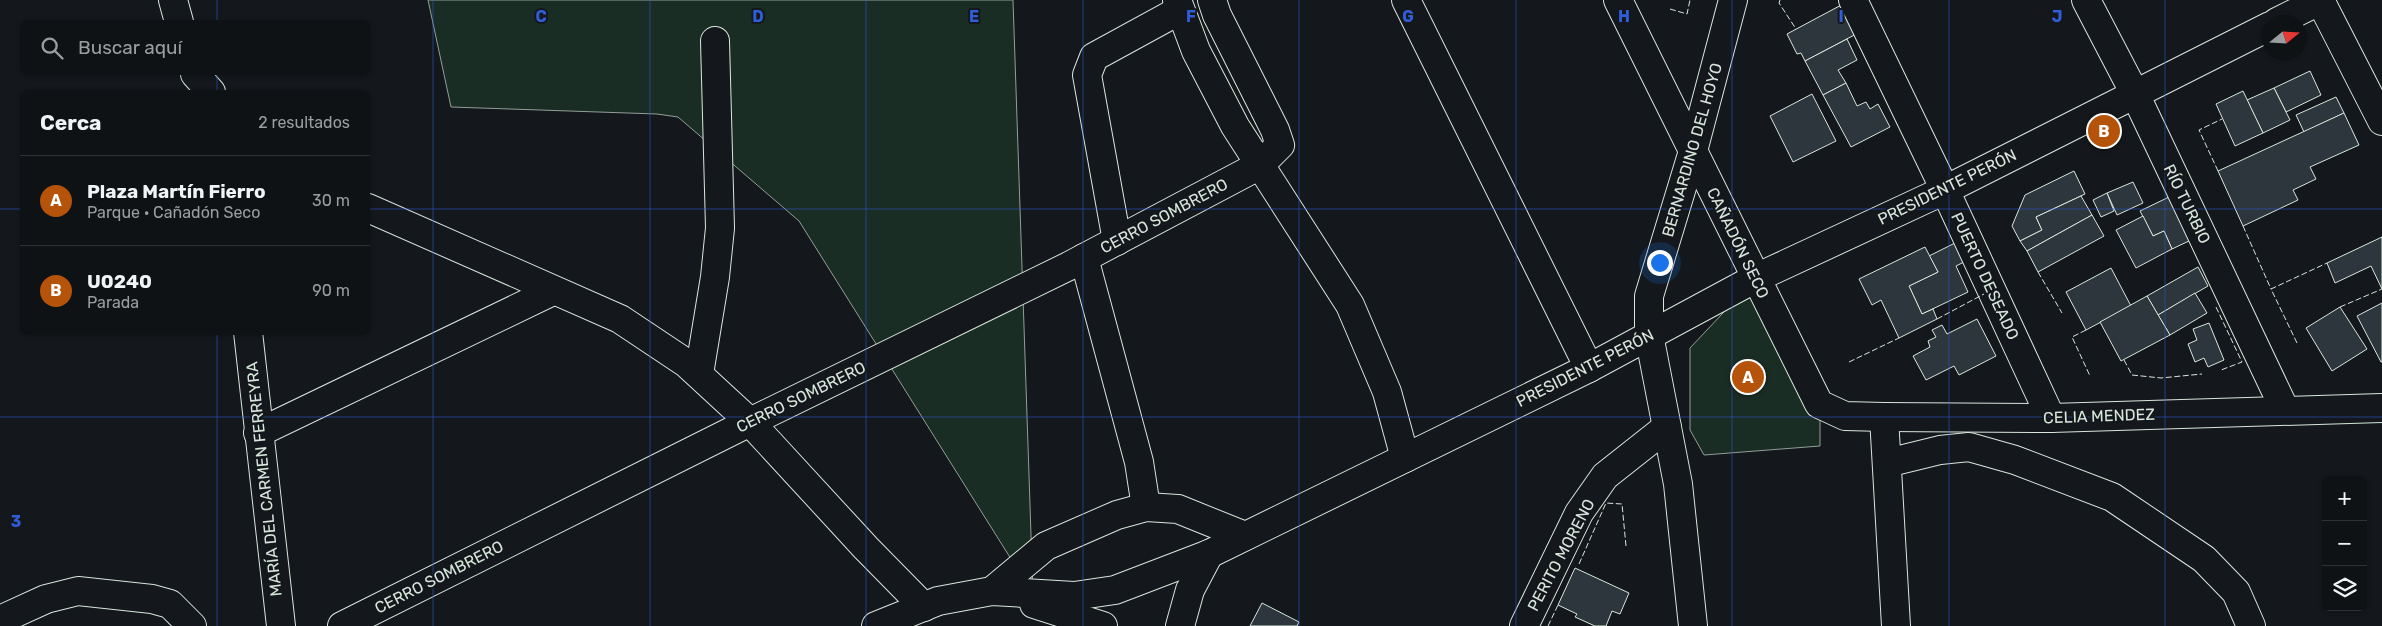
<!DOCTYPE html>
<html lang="es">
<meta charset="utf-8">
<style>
body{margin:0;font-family:Rubik,sans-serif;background:#1d2022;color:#f1f3f6}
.controls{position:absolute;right:15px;bottom:15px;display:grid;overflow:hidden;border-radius:8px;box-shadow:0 1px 4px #0004}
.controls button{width:45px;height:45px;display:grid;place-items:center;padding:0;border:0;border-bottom:1px solid #2f3234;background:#0f1215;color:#f1f3f6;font:25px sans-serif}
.compass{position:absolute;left:2262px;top:15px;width:45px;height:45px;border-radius:50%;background:#0f1215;box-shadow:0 1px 4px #0004;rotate:72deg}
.you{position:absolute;left:1659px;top:262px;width:18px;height:18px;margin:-12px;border:4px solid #fff;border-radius:50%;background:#1a73e8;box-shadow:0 0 0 8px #1a73e833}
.badge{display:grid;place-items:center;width:32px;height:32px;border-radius:50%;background:#b45309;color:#fff;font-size:16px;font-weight:700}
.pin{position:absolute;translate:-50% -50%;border:2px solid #fff;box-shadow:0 1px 5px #0006}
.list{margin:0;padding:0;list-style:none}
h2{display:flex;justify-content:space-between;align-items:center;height:65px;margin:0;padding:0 20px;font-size:21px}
h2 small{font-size:16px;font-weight:400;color:#9b9ea0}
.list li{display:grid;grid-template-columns:32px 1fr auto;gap:15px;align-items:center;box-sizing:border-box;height:90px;padding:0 20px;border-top:1px solid #2f3234}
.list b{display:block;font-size:19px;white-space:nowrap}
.list p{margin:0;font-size:16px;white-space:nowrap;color:#9b9ea0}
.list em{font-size:16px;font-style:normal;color:#9b9ea0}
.icon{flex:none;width:28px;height:28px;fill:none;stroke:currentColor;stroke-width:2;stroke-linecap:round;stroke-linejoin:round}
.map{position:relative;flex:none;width:2382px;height:626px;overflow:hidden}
.search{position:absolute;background:#0f1215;box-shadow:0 1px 4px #0004;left:20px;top:20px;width:350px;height:55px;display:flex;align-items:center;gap:12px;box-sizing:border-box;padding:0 18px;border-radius:8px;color:#9b9ea0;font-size:19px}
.panel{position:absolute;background:#0f1215;box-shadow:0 1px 4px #0004;left:20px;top:90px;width:350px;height:245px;border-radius:8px}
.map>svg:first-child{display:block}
.green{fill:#1a2d24;stroke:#939e99}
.building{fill:#2c363c;stroke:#d8e6dc}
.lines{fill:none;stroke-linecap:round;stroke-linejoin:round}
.minor-casing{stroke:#d8e6dc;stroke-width:30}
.minor{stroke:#14181c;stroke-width:28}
.fence{stroke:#d8e6dc;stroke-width:1;stroke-dasharray:6 2.5;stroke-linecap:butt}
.grid{fill:none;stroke:#305dd8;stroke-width:1;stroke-opacity:0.55}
.labels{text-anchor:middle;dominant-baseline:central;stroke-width:4;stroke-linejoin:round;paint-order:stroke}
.street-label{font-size:16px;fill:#d8e6dc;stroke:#14181c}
.grid-label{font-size:16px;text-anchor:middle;font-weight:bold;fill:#305dd8;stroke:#14181c;stroke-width:4;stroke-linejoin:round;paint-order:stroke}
</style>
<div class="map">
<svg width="2382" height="626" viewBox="0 0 2382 626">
<rect width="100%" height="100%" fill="#14181c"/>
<g class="green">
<polygon points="428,0 1013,0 1033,594 799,221 678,117 657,114 451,107"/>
<polygon points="1756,278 1820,406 1820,446 1704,455 1690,430 1690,348"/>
</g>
<g class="building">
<polygon points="1845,3 1860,32 1805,61 1801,53 1797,54 1787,34"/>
<polygon points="1847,39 1857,60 1838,70 1846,83 1823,95 1805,61"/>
<polygon points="2310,71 2321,95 2286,112 2274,88"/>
<polygon points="1846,83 1857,106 1866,102 1870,109 1878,104 1890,127 1851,147 1823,95"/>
<polygon points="2274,88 2290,120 2263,133 2247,100"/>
<polygon points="2243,91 2263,133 2235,146 2216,104"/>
<polygon points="1812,94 1836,141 1793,162 1770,116"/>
<polygon points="2336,97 2344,113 2304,132 2296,115"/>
<polygon points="2344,113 2359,145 2310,167 2316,179 2293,190 2298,200 2243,226 2218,171"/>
<polygon points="2074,171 2085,194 2036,217 2042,230 2020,241 2012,226 2025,195"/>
<polygon points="2133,182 2143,203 2117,215 2107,193"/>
<polygon points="2107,193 2114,211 2101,217 2093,200"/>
<polygon points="2081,196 2092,215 2027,251 2020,241 2042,230 2036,217"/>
<polygon points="2169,197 2191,240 2172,249 2164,231 2153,236 2140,211"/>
<polygon points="2092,215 2104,236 2038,272 2027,251"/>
<polygon points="2143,216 2153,236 2164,231 2172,249 2136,268 2116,230"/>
<polygon points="2382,237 2382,289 2371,266 2335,283 2327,263"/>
<polygon points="1959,241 1968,260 1956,266 1968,292 1922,314 1909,286 1938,272 1929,256"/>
<polygon points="1925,247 1938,272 1909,286 1922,314 1933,309 1937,319 1899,338 1881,300 1872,305 1859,279"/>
<polygon points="2198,267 2208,286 2158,315 2147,296"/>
<polygon points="2111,268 2131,306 2086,330 2066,292"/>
<polygon points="2195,293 2207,313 2170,335 2158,315"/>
<polygon points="2147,296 2170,335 2121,361 2100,322"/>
<polygon points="2382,303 2382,362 2381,362 2357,316"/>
<polygon points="2340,307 2367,349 2332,371 2306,328"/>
<polygon points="1977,319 1996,356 1959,375 1954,366 1926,380 1913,356 1930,347 1928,341 1936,337 1932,330 1942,325 1947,334"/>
<polygon points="2209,323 2224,360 2208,367 2204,358 2195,362 2188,344 2197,340 2193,329"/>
<polygon points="1575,568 1629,593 1620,614 1612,611 1606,626 1595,626 1575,617 1577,614 1558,605"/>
<polygon points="1262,603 1299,622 1297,626 1250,626"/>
</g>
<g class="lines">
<defs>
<g id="minor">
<polyline points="173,0 179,22"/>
<polyline points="1177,0 1196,51 1235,126 1350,305 1387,392 1405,458"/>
<polyline points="1406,0 1589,368"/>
<polyline points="1618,0 1819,404 1845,416 1884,417 2051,418 2382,408"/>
<polyline points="1853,0 1945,190 2051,418"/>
<polyline points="2086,0 2135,94 2285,410"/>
<polyline points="2320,0 2382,121"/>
<polyline points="2277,22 2321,0"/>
<polyline points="195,74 211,92"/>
<polyline points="368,208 620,319 686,363 750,422 866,548 924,607"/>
<polyline points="1117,241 1087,75 1094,57 1180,10"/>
<polyline points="1084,258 1139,462 1146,507"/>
<polyline points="248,332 281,626"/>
<polyline points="699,374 715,277 720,228 715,41"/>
<polyline points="1884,417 1896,626"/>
<polyline points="258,433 553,291"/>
<polyline points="1887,463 1940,450 1969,447 2015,460 2112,497 2204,559 2236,592 2251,626"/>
<polyline points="992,591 1046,546 1117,515 1146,507 1178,509 1245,536"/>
<polyline points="1034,604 1103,626"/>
<polyline points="0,620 46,599 78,591 152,599 170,604 192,626"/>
<polyline points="342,626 750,422 1069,266 1260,165 1280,145 1275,130 1217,15 1212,0"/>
<polyline points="876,626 938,601 992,591 1074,596 1115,590 1209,554 1589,368 1756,278 1945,190 2270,26"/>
<polyline points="1180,626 1190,590 1209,554"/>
<polyline points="1524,626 1579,513 1605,476 1667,427"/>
<polyline points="1693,626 1678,484 1649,335 1649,296 1693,151 1733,0"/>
</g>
</defs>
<use href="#minor" class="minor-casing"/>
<use href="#minor" class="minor"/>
<g class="fence">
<polyline points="1780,0 1779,3 1796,29"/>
<polyline points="1670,9 1687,14 1690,0"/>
<polyline points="2218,171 2199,130 2222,119"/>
<polyline points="2243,226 2271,289"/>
<polyline points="2038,272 2062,313"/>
<polyline points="2216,307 2242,362 2221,370"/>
<polyline points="2340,307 2382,289"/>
<polyline points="1937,319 1984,294"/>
<polyline points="2086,330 2072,337 2090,376"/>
<polyline points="2297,343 2271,289 2327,263"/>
<polyline points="2124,360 2132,375 2161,378 2202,374"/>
<polyline points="1849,362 1899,338"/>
<polyline points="1579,564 1606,503 1622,504 1626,546"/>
<polyline points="1548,626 1558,605"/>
</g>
</g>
<path class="grid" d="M217,0V22M433,0V626M650,0V626M866,0V626M1083,0V626M1299,0V626M1516,0V626M1732,0V626M1949,0V626M2165,0V626M217,72V92M0,209H22M368,209H2382M217,332V626M0,417H2382"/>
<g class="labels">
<g class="street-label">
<text transform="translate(1692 150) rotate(-74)">BERNARDINO DEL HOYO</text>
<text transform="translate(1947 187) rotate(-26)">PRESIDENTE PERÓN</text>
<text transform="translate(2187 204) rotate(64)">RÍO TURBIO</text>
<text transform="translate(1164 216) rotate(-28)">CERRO SOMBRERO</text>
<text transform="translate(1738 243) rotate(64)">CAÑADÓN SECO</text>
<text transform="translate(1985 276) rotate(65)">PUERTO DESEADO</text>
<text transform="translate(1585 368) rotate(-27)">PRESIDENTE PERÓN</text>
<text transform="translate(801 397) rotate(-26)">CERRO SOMBRERO</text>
<text transform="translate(2099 416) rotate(-2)">CELIA MENDEZ</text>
<text transform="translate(264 479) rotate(-96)">MARÍA DEL CARMEN FERREYRA</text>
<text transform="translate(1561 555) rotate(-62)">PERITO MORENO</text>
<text transform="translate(439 577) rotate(-27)">CERRO SOMBRERO</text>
</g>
</g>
<g class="grid-label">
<text x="541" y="22">C</text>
<text x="758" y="22">D</text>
<text x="974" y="22">E</text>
<text x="1191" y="22">F</text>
<text x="1408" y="22">G</text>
<text x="1624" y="22">H</text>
<text x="1841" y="22">I</text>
<text x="2057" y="22">J</text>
<text x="16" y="527">3</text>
</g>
</svg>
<div class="controls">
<button>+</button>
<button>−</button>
<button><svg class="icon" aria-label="layers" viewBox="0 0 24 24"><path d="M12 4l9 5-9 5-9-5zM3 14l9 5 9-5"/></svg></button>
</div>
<svg class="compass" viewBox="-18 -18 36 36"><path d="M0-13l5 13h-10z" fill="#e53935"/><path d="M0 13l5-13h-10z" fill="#9b9ea0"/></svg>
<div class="you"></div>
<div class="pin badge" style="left:1748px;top:377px">A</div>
<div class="pin badge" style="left:2104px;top:131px">B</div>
<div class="search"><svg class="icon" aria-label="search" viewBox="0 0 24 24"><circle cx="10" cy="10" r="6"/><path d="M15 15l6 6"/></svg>Buscar aquí</div>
<section class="panel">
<h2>Cerca<small>2 resultados</small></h2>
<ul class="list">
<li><span class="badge">A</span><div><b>Plaza Martín Fierro</b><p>Parque · Cañadón Seco</p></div><em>30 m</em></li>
<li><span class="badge">B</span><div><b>U0240</b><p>Parada</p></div><em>90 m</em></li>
</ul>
</section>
</div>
